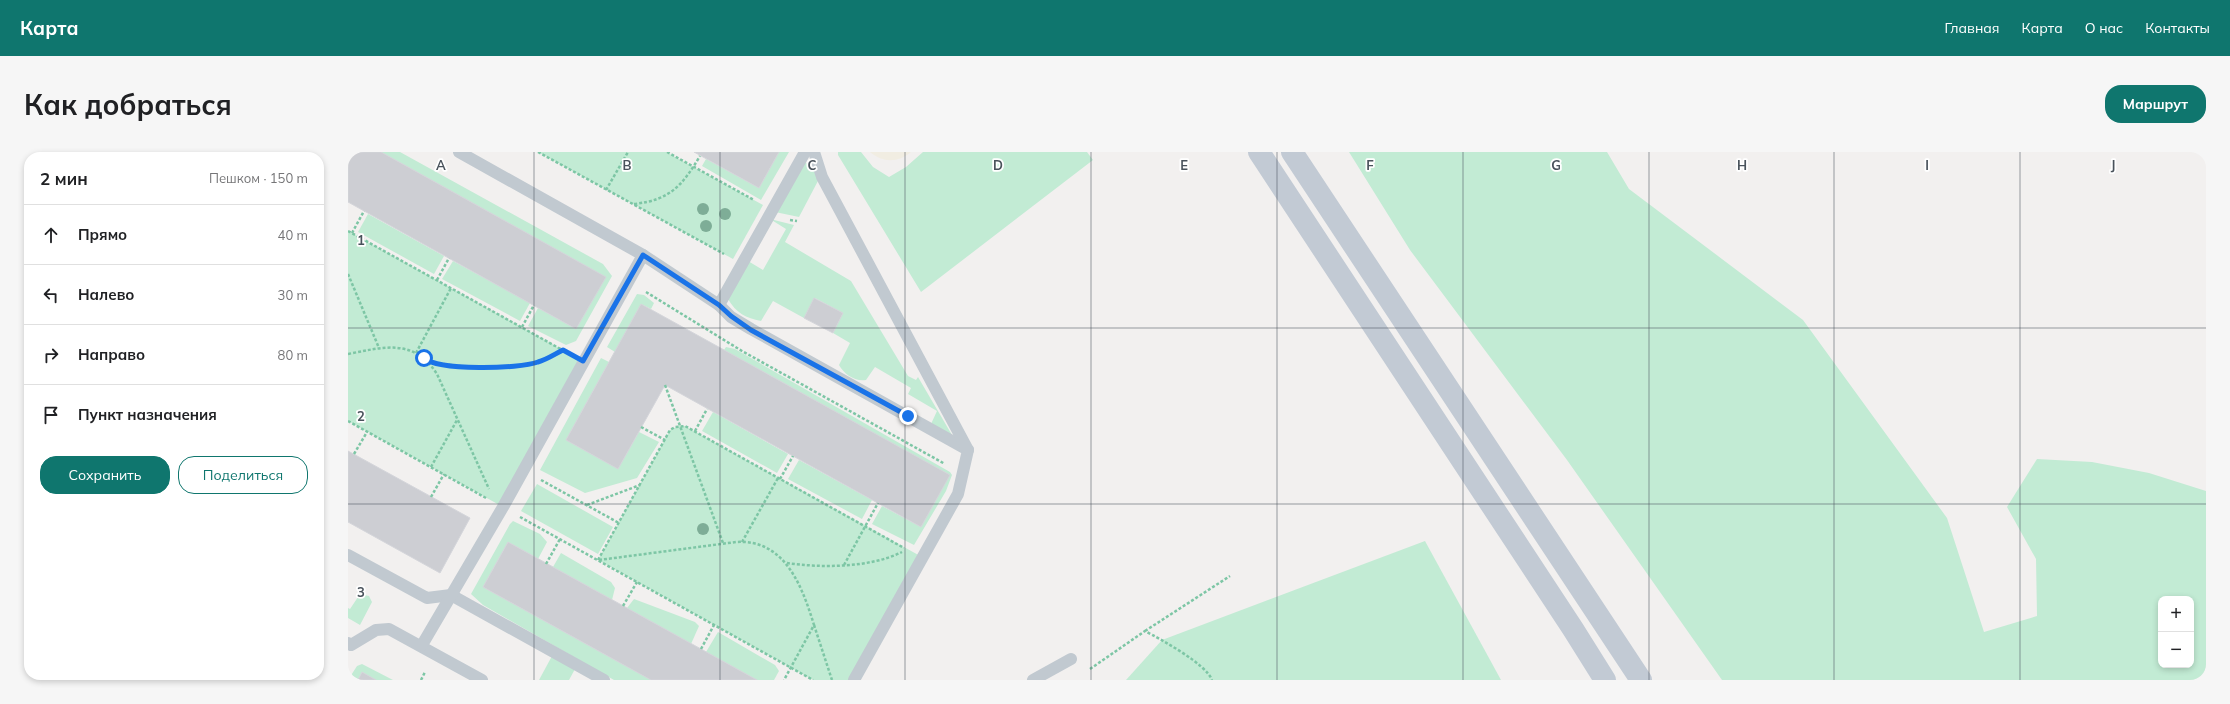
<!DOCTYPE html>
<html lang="ru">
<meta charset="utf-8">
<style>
body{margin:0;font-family:Mulish,sans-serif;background:#f6f6f6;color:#202124}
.controls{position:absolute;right:12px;bottom:12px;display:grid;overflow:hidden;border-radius:8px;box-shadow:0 2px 6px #0003}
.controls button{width:36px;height:36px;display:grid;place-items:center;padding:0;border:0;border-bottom:1px solid #e0e0e0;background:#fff;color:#202124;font:20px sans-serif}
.stop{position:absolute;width:12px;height:12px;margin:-9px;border:3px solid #1a73e8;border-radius:50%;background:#fff}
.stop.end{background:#1a73e8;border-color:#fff;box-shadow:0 1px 4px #0008}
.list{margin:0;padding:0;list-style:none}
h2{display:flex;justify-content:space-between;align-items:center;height:52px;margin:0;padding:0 16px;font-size:17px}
h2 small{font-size:13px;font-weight:400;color:#757577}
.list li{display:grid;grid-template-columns:26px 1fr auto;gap:12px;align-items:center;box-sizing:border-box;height:60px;padding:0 16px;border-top:1px solid #e0e0e0}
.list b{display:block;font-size:15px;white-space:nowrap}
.list em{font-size:13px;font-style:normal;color:#757577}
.actions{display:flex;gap:8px;padding:12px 16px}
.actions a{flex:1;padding:9px 0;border:1px solid #0f766e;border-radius:16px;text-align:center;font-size:14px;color:#0f766e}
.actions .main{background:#0f766e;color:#fff}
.icon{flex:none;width:22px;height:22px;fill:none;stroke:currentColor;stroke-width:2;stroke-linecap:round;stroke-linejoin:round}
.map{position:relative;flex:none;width:1858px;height:528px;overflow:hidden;border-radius:16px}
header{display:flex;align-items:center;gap:24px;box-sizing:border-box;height:56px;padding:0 20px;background:#0f766e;color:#fff}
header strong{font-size:19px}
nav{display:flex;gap:22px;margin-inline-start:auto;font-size:14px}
.intro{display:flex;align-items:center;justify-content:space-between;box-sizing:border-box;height:96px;padding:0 24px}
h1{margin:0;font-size:28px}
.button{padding:10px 18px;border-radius:16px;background:#0f766e;color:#fff;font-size:14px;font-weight:700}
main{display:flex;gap:24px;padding:0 24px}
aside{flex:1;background:#fff;border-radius:16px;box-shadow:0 2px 6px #0003}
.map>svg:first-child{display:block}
.green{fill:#c2ebd4;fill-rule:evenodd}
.sand{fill:#f1ede2}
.building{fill:#cdced3;stroke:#d4d5da}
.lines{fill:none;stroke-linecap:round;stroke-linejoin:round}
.path{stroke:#7dc6a5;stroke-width:2.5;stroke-dasharray:3 2;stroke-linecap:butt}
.lane{stroke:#c1c9d0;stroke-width:12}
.secondary{stroke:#c2cad4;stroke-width:22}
.tree{fill:#7ead97}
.route{stroke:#1a73e8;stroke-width:5}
.grid{fill:none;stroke:#49525b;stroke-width:1;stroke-opacity:0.55}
.grid-label{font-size:13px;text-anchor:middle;font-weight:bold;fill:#49525b;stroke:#fff;stroke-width:3.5;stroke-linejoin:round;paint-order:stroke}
</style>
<header>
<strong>Карта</strong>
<nav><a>Главная</a><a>Карта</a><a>О нас</a><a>Контакты</a></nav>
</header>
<div class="intro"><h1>Как добраться</h1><a class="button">Маршрут</a></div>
<main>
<aside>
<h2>2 мин<small>Пешком · 150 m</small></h2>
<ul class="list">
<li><svg class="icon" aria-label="ahead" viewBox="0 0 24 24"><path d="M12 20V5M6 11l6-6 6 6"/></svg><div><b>Прямо</b></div><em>40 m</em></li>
<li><svg class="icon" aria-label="left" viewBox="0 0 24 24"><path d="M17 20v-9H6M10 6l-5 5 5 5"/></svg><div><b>Налево</b></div><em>30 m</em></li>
<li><svg class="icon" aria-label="right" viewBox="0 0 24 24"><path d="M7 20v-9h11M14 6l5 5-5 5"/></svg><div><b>Направо</b></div><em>80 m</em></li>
<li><svg class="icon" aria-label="arrive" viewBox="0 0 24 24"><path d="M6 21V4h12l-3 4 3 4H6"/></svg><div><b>Пункт назначения</b></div></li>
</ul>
<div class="actions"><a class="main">Сохранить</a><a>Поделиться</a></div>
</aside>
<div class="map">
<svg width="1858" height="528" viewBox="0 0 1858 528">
<rect width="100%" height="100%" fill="#f2f0ef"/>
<g class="green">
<polygon points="33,0 52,0 255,112 264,124 228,189 218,193 180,174 190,156 228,177 257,125"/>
<polygon points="190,0 318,0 415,53 385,107"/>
<polygon points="431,0 441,0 413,48 354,14 358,7 411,36"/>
<polygon points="490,0 513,0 525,15 541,25 558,15 575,0 739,0 745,8 573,140 490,3"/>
<path d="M1001,0H1259L1281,37L1455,168L1599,366L1636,480L1689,464L1688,407L1659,355L1689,307L1744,310L1801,321L1858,339V528H1374L1219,308L1062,98ZM1813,447H1843V513H1813Z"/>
<polygon points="457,10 464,16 471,27 451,65 427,60"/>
<polygon points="20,62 96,104 86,122 10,80"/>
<path d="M422,67L446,73L437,90L503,129L560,224L568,228L570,225L604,283L583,272L589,259L560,242L563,236L527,215L518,228C507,230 496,222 491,213L502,191L485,181L495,161L467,146L456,166L425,149L413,169C398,166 388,161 380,147L400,109L415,118L438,77Z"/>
<polygon points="0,79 235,209 155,355 0,269"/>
<polygon points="105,109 182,151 172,169 94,127"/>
<polygon points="289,142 296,143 306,151 303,157 293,152 267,200 259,195"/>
<polygon points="378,195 387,197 602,320 604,323 598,339 566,393 524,372 534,354 573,375 601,323 376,198"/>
<polygon points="253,206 261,210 218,288 270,317 291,280 311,290 289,326 237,341 192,318"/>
<polygon points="365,260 440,302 429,321 354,279"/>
<polygon points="331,274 337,274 574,405 506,528 465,528 250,408 322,278"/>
<polygon points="451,308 524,348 514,367 440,327"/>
<polygon points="189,332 265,375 250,402 173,359"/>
<polygon points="165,369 192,382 199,390 190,407 160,390 135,435 303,528 266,528 135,453 123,442 162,372"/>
<polygon points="1077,389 1153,528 778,528 814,488"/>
<polygon points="213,401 263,430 267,436 264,448 205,415"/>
<polygon points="12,442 21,444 24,450 12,473 0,466 0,456 2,457"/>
<polygon points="286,447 347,470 351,474 343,492 279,456"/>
<polygon points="370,480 427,513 431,519 426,528 409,528 358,500"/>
<polygon points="204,504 227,517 221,528 191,528"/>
<polygon points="14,512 45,528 28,528 14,520 10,528 0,528 9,514"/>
</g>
<path class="sand" d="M522,0H563C550,11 535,11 522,0Z"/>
<g class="building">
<polygon points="0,0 33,0 258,125 228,177 0,50"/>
<polygon points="346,0 431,0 411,36"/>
<polygon points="466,146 495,161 485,181 456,166"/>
<polygon points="293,152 602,323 573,375 317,233 270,317 218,288"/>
<polygon points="0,299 122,366 92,421 0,370"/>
<polygon points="160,390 353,497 409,528 303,528 135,435"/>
<polygon points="14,520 28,528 10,528"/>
</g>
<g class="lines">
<g class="path">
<polyline points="190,0 376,102"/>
<polyline points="319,0 406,48"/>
<polyline points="258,38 280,0"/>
<path d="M286,52C322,48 334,34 352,4"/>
<polyline points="442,68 449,69"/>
<polyline points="0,79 218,200"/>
<polyline points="4,81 16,59"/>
<polyline points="0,122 31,196"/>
<polyline points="89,128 101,106"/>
<polyline points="298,140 394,199 597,312"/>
<polyline points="174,175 186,153"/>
<polyline points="68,201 103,136"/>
<path d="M0,202C36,195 66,186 89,222L141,337"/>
<path d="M81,210C116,215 155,220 190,210C198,208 207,202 215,198"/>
<polyline points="317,233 375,391"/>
<polyline points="0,269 138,346"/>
<polyline points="293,275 317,288"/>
<polyline points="347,279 359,257"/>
<polyline points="6,302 19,280"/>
<polyline points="83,315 109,268"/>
<polyline points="432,327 445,304"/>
<polyline points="193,328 271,371"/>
<polyline points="83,345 96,322"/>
<polyline points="239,353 292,333"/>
<polyline points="172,365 465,528"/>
<polyline points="394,390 430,326"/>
<polyline points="250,408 322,278 327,275 337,274 556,396"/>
<path d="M251,408L388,390C437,387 454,434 466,473L436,528"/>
<path d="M439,411C473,416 522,416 554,400"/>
<polyline points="198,412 212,387"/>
<polyline points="496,413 530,351"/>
<polyline points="275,454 289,430"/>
<polyline points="466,473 484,528"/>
<polyline points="797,479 882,424"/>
<polyline points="353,497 366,473"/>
<path d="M742,517L797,479C814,488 858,512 864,528"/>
<polyline points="73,528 77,520"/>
</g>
<g class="lane">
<polyline points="457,0 371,153 383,165 403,177 620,298 610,342 506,528"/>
<polyline points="466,0 474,25 620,298"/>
<polyline points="295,103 371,153"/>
<polyline points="0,403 79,446 103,443 256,528"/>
<polyline points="0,491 3,493 28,478 41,477 134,528"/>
<polyline points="74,493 155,355 295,103 111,0"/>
<polyline points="685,528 723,507"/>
</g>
<g class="secondary">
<polyline points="911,0 1225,477 1257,528"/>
<polyline points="944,0 1293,528"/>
</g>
</g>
<g class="tree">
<circle cx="355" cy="57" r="6"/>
<circle cx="377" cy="62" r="6"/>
<circle cx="358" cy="74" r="6"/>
<circle cx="355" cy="377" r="6"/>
</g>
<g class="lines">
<path class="route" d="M76,206C91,219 170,217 190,210C198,208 207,202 215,198L235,209L295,103L371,153L383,164L403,178L560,264"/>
</g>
<path class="grid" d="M186,0V528M372,0V528M557,0V528M743,0V528M929,0V528M1115,0V528M1301,0V528M1486,0V528M1672,0V528M0,176H1858M0,352H1858"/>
<g class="grid-label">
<text x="93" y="18">A</text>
<text x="279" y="18">B</text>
<text x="464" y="18">C</text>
<text x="650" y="18">D</text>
<text x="836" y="18">E</text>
<text x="1022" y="18">F</text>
<text x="1208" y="18">G</text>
<text x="1394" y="18">H</text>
<text x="1579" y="18">I</text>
<text x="1765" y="18">J</text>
<text x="13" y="93">1</text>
<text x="13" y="269">2</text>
<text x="13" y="445">3</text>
</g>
</svg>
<div class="controls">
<button>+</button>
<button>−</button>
</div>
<div class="stop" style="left:76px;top:206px"></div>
<div class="stop end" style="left:560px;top:264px"></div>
</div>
</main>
